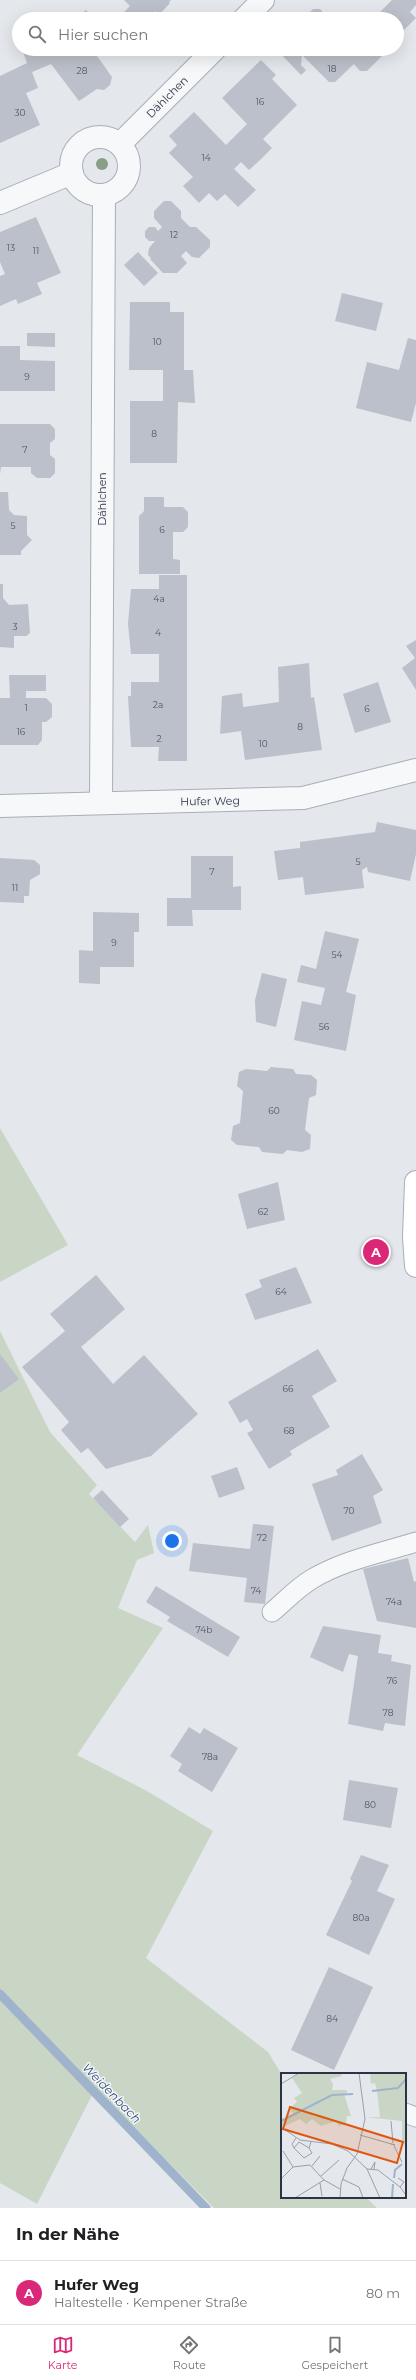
<!DOCTYPE html>
<html lang="de">
<meta charset="utf-8">
<style>
body{margin:0;font-family:Montserrat,sans-serif;background:#f6f6f6;color:#202124}
.you{position:absolute;left:172px;top:1541px;width:14px;height:14px;margin:-10px;border:3px solid #fff;border-radius:50%;background:#1a73e8;box-shadow:0 0 0 6px #1a73e833}
.badge{display:grid;place-items:center;width:26px;height:26px;border-radius:50%;background:#db2777;color:#fff;font-size:13px;font-weight:700}
.pin{position:absolute;translate:-50% -50%;border:2px solid #fff;box-shadow:0 1px 4px #0006}
.list{margin:0;padding:0;list-style:none}
h2{display:flex;justify-content:space-between;align-items:center;height:52px;margin:0;padding:0 16px;font-size:17px}
h2 small{font-size:13px;font-weight:400;color:#757577}
.list li{display:grid;grid-template-columns:26px 1fr auto;gap:12px;align-items:center;box-sizing:border-box;height:64px;padding:0 16px;border-top:1px solid #e0e0e0}
.list b{display:block;font-size:15px;white-space:nowrap}
.list p{margin:0;font-size:13px;white-space:nowrap;color:#757577}
.list em{font-size:13px;font-style:normal;color:#757577}
.icon{flex:none;width:22px;height:22px;fill:none;stroke:currentColor;stroke-width:2;stroke-linecap:round;stroke-linejoin:round}
.map{position:relative;flex:none;width:416px;height:2208px;overflow:hidden}
.search{position:absolute;background:#fff;box-shadow:0 4px 16px #0002;left:12px;right:12px;top:12px;height:44px;display:flex;align-items:center;gap:10px;box-sizing:border-box;padding:0 14px;border-radius:22px;color:#757577;font-size:15px}
.sheet{height:116px;background:#fff}
nav{display:flex;justify-content:space-around;align-items:center;box-sizing:border-box;height:56px;border-top:1px solid #e0e0e0;background:#fff;font-size:11px;color:#757577}
nav a{display:grid;justify-items:center;gap:2px}
nav .on{color:#db2777}
.map>svg:first-child{display:block}
.green{fill:#c9d6c5}
.lines{fill:none;stroke-linecap:round;stroke-linejoin:round}
.stream{stroke:#9fb4cc;stroke-width:9}
.building{fill:#bbc0ca}
.lane-casing{stroke:#a9aeb7;stroke-width:21}
.street-casing{stroke:#a9aeb7;stroke-width:24}
.secondary-casing{stroke:#a9aeb7;stroke-width:24}
.lane{stroke:#f7f8fa;stroke-width:19}
.street{stroke:#f7f8fa;stroke-width:22}
.secondary{stroke:#fff;stroke-width:22}
.tree{fill:#899d89}
.labels{text-anchor:middle;dominant-baseline:central;stroke-width:3;stroke-linejoin:round;paint-order:stroke}
.number-label{font-size:9px;fill:#4f5766}
.street-label{font-size:11px;fill:#2b3445;stroke:#f4f6f9}
.water-label{font-size:12px;font-style:italic;fill:#34527a;stroke:#f4f6f9}
.inset-river{fill:none;stroke:#9fb4cc;stroke-width:2}
.inset-road{fill:none;stroke:#9a9fa9;stroke-width:1}
.view{fill:#df570f;fill-opacity:0.15;stroke:#df570f;stroke-width:2}
.inset-edge{fill:none;stroke:#2b3445;stroke-width:2}
</style>
<div class="map">
<svg width="416" height="2208" viewBox="0 0 416 2208">
<rect width="100%" height="100%" fill="#e4e7ec"/>
<g class="green">
<polygon points="0,1128 68,1245 0,1282"/>
<polygon points="0,1331 50,1432 97,1485 89,1494 135,1542 148,1525 154,1553 137,1560 118,1608 163,1628 77,1755 147,1791 213,1831 146,1958 268,2052 282,2075 282,2197 366,2197 377,2208 214,2208 95,2089 37,2204 0,2183"/>
</g>
<g class="lines">
<polyline class="stream" points="0,1994 206,2208"/>
</g>
<g class="building">
<polygon points="124,0 171,0 169,2 170,3 159,15 155,11 149,19 123,19 120,16 130,6"/>
<polygon points="392,0 416,0 416,5 410,12 416,18 397,37 397,19 373,19"/>
<polygon points="313,9 320,9 326,16 330,12 333,16 337,12 343,13 349,19 303,19"/>
<polygon points="86,10 93,19 74,19"/>
<polygon points="22,49 92,49 112,77 110,85 104,90 97,89 79,101 51,64 32,72 38,88 26,93 40,125 0,143 0,76 27,63"/>
<polygon points="276,49 389,49 367,71 360,71 354,64 335,82 329,82 302,55 301,65 306,70 301,75"/>
<polygon points="261,60 276,75 272,79 297,105 263,139 272,148 260,160 249,170 241,162 234,169 256,190 238,207 225,194 217,201 209,193 199,203 183,186 193,177 169,153 177,145 169,136 194,112 226,145 247,124 222,98"/>
<polygon points="164,201 171,201 181,211 181,218 190,227 196,227 210,240 210,247 199,258 192,257 186,251 181,256 187,263 177,273 163,273 150,259 151,258 148,255 149,248 155,241 149,241 145,237 145,231 149,227 155,227 158,231 162,227 154,218 154,211"/>
<polygon points="36,217 61,273 37,283 42,294 18,304 16,299 0,306 0,276 5,274 0,262 0,232"/>
<polygon points="138,252 158,273 144,286 124,265"/>
<polygon points="342,293 383,303 376,331 335,321"/>
<polygon points="130,302 170,302 170,312 184,312 184,370 193,370 195,403 178,402 177,463 130,463 130,401 163,401 163,370 129,370"/>
<polygon points="27,333 55,333 55,347 27,346"/>
<polygon points="408,338 416,340 416,403 411,422 356,408 367,362 399,370"/>
<polygon points="0,346 20,346 20,360 55,361 55,391 0,391"/>
<polygon points="0,424 50,424 55,429 55,439 50,443 50,455 55,459 55,473 50,478 37,478 31,473 31,467 1,467 0,474"/>
<polygon points="0,492 8,492 9,510 14,515 27,516 27,535 32,540 21,551 21,555 0,555"/>
<polygon points="144,497 164,497 164,507 183,507 188,512 188,527 183,532 173,532 173,559 180,560 180,574 139,574 139,516 144,511"/>
<polygon points="159,575 187,575 187,761 158,761 159,747 131,747 128,696 131,696 131,682 159,682 159,654 131,654 128,624 131,589 159,589"/>
<polygon points="0,584 3,584 3,598 9,605 28,604 30,633 26,636 14,636 14,648 0,647"/>
<polygon points="416,640 416,690 402,668 415,658 406,646"/>
<polygon points="309,663 311,698 314,697 322,750 245,760 241,731 220,734 222,696 242,693 243,707 279,702 278,667"/>
<polygon points="9,675 46,675 46,691 26,691 26,698 46,698 52,704 52,717 46,722 42,722 42,740 38,745 0,745 0,698 10,698"/>
<polygon points="378,682 391,722 355,733 343,694"/>
<polygon points="377,822 416,830 416,854 410,881 368,872 367,867 362,870 364,888 305,895 303,877 278,880 274,851 300,848 300,842 375,832"/>
<polygon points="191,856 233,856 233,887 241,886 241,910 192,910 193,926 167,926 167,898 191,898"/>
<polygon points="0,858 34,860 40,865 40,874 30,880 29,896 24,896 24,903 0,902"/>
<polygon points="93,912 139,913 139,932 134,932 134,967 100,967 100,984 79,983 79,950 93,951"/>
<polygon points="325,931 359,939 346,992 356,995 346,1051 294,1040 302,1001 321,1005 325,988 297,982 301,965 316,969"/>
<polygon points="262,973 287,979 276,1027 256,1022 255,1000"/>
<polygon points="271,1067 293,1069 296,1074 311,1075 317,1080 316,1095 309,1098 305,1130 311,1135 310,1149 302,1152 287,1150 283,1154 262,1152 259,1147 237,1145 231,1140 233,1126 240,1123 243,1091 237,1086 239,1072 246,1069 267,1071"/>
<polygon points="278,1182 285,1220 247,1229 238,1194"/>
<polygon points="296,1267 312,1303 255,1320 245,1294 262,1287 259,1280"/>
<polygon points="96,1275 125,1309 81,1347 113,1384 144,1355 198,1414 151,1456 106,1469 88,1448 81,1453 61,1430 69,1422 22,1367 65,1331 50,1314"/>
<polygon points="318,1349 337,1381 312,1396 330,1427 290,1451 292,1455 269,1469 247,1433 253,1430 247,1419 240,1423 228,1402"/>
<polygon points="0,1354 19,1379 0,1393"/>
<polygon points="362,1454 383,1490 373,1496 382,1523 332,1541 312,1484 338,1475 336,1470"/>
<polygon points="237,1467 245,1489 219,1498 211,1476"/>
<polygon points="102,1490 129,1519 120,1527 93,1498"/>
<polygon points="253,1524 274,1526 265,1604 244,1602 247,1578 189,1571 193,1543 250,1549"/>
<polygon points="408,1558 414,1582 416,1581 416,1628 377,1621 363,1569"/>
<polygon points="156,1586 240,1637 228,1657 167,1621 170,1617 146,1602"/>
<polygon points="323,1626 381,1635 378,1653 392,1655 391,1661 411,1665 405,1726 385,1723 383,1731 348,1724 358,1656 349,1654 343,1672 310,1657"/>
<polygon points="189,1727 200,1734 204,1728 238,1748 212,1792 178,1771 182,1764 170,1756"/>
<polygon points="349,1780 398,1788 391,1828 343,1820"/>
<polygon points="361,1855 389,1865 377,1891 395,1899 369,1955 326,1935 352,1881 350,1879"/>
<polygon points="329,1967 373,1987 334,2070 291,2050"/>
</g>
<g class="lines">
<defs>
<g id="lane">
<path d="M272,1612C285,1601 297,1588 312,1579C344,1560 381,1553 416,1542"/>
<polyline points="405,2113 416,2117"/>
</g>
<g id="street">
<polyline points="244,19 263,0"/>
<circle cx="100" cy="166" r="29"/>
<polyline points="120,144 215,49"/>
<polyline points="0,203 72,173"/>
<polyline points="101,802 104,195"/>
<polyline points="0,806 303,798 416,770"/>
</g>
<polyline id="secondary" points="416,1182 414,1237 416,1266"/>
</defs>
<use href="#lane" class="lane-casing"/>
<use href="#street" class="street-casing"/>
<use href="#secondary" class="secondary-casing"/>
<use href="#lane" class="lane"/>
<use href="#street" class="street"/>
<use href="#secondary" class="secondary"/>
</g>
<circle class="tree" cx="102" cy="164" r="6"/>
<g class="labels">
<g class="number-label">
<text x="332" y="68">18</text>
<text x="82" y="70">28</text>
<text x="260" y="101">16</text>
<text x="20" y="112">30</text>
<text x="206" y="157">14</text>
<text x="174" y="234">12</text>
<text x="11" y="247">13</text>
<text x="36" y="250">11</text>
<text x="157" y="341">10</text>
<text x="27" y="376">9</text>
<text x="154" y="433">8</text>
<text x="25" y="449">7</text>
<text x="13" y="525">5</text>
<text x="162" y="529">6</text>
<text x="159" y="598">4a</text>
<text x="15" y="626">3</text>
<text x="158" y="632">4</text>
<text x="158" y="704">2a</text>
<text x="26" y="707">1</text>
<text x="367" y="708">6</text>
<text x="300" y="726">8</text>
<text x="21" y="731">16</text>
<text x="159" y="738">2</text>
<text x="263" y="743">10</text>
<text x="358" y="861">5</text>
<text x="212" y="871">7</text>
<text x="15" y="887">11</text>
<text x="114" y="942">9</text>
<text x="337" y="954">54</text>
<text x="324" y="1026">56</text>
<text x="274" y="1110">60</text>
<text x="263" y="1211">62</text>
<text x="281" y="1291">64</text>
<text x="288" y="1388">66</text>
<text x="289" y="1430">68</text>
<text x="349" y="1510">70</text>
<text x="262" y="1537">72</text>
<text x="256" y="1590">74</text>
<text x="394" y="1601">74a</text>
<text x="204" y="1629">74b</text>
<text x="392" y="1680">76</text>
<text x="388" y="1712">78</text>
<text x="210" y="1756">78a</text>
<text x="370" y="1804">80</text>
<text x="361" y="1917">80a</text>
<text x="332" y="2018">84</text>
</g>
<g class="street-label">
<text transform="translate(167 97) rotate(-45)">Dählchen</text>
<text transform="translate(102 499) rotate(-90)">Dählchen</text>
<text transform="translate(210 801) rotate(-1)">Hufer Weg</text>
</g>
<g class="water-label">
<text transform="translate(112 2093) rotate(46)">Weidenbach</text>
</g>
</g>
<g transform="translate(281 2073)">
<rect width="125" height="125" fill="#e4e7ec"/>
<path d="M19,0H60L61,3L49,6L52,11L51,17H66V20L63,21L70,43H66L65,51L57,53L56,48L40,53L31,46L25,51L19,46L2,54L0,52V48L13,41L8,36L16,29L13,25L21,20L11,5ZM89,0H125V75L121,67V48L85,44H99L96,18L94,10L90,11Z" fill="#c9d6c5"/>
<path class="inset-river" d="M91,18L117,15L125,6M0,48L51,22L72,21M113,105L114,97L121,91M111,125L112,111"/>
<path class="inset-road" d="M0,11L18,0M110,48L112,70M0,54L19,67L51,71L67,78L86,96L99,125M79,62L114,72L110,71M15,65L11,71L13,75L18,69L28,75L30,69M113,73L121,89M13,75L23,85L31,80L28,75M2,78L12,94M31,93L39,83M86,96L97,97L119,114L125,122M90,96L94,89L93,96M40,103L58,87M117,105L123,109L119,114M0,106L12,94L29,92L43,107L59,116M61,106L78,114L82,125M39,110L41,123M14,125L43,107M59,125L60,111L66,95L76,81L84,46L78,0"/>
<path class="view" d="M9,34L122,69L116,90L2,56Z"/>
<rect width="125" height="125" class="inset-edge"/>
</g>
</svg>
<div class="you"></div>
<div class="pin badge" style="left:376px;top:1252px">A</div>
<div class="search"><svg class="icon" aria-label="search" viewBox="0 0 24 24"><circle cx="10" cy="10" r="6"/><path d="M15 15l6 6"/></svg>Hier suchen</div>
</div>
<section class="sheet">
<h2>In der Nähe<small></small></h2>
<ul class="list">
<li><span class="badge">A</span><div><b>Hufer Weg</b><p>Haltestelle · Kempener Straße</p></div><em>80 m</em></li>
</ul>
</section>
<nav>
<a class="on"><svg class="icon" aria-label="map" viewBox="0 0 24 24"><path d="M3 6l6-2 6 2 6-2v14l-6 2-6-2-6 2zM9 4v14M15 6v14"/></svg>Karte</a>
<a><svg class="icon" aria-label="directions" viewBox="0 0 24 24"><path d="M12 3l9 9-9 9-9-9zM9 14v-3h6M13 9l2 2-2 2"/></svg>Route</a>
<a><svg class="icon" aria-label="saved" viewBox="0 0 24 24"><path d="M7 4h10v16l-5-4-5 4z"/></svg>Gespeichert</a>
</nav>
